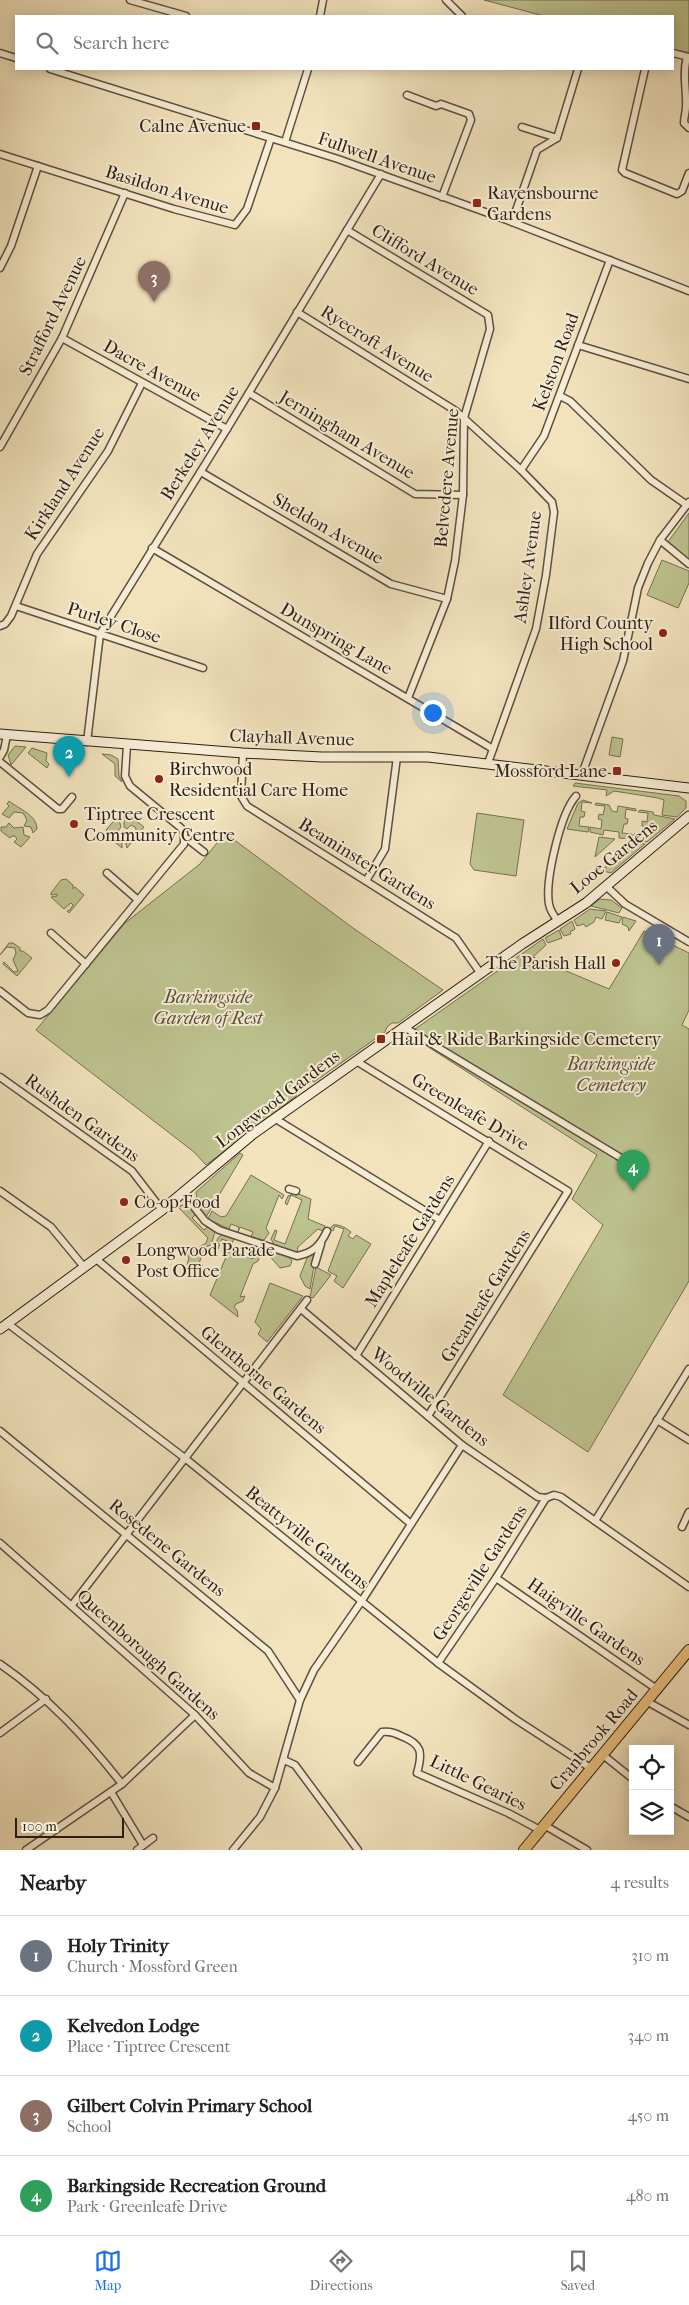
<!DOCTYPE html>
<meta charset="utf-8">
<style>
body{margin:0;font-family:"IM FELL French Canon",serif;background:#f2f2f2;color:#202124}
.controls{position:absolute;right:15px;bottom:15px;display:grid;overflow:hidden;border-radius:0px;box-shadow:0 2px 12px #0003}
.controls button{width:45px;height:45px;display:grid;place-items:center;padding:0;border:0;border-bottom:1px solid #e0e0e0;background:#fff;color:#202124;font:25px sans-serif}
.scale{position:absolute;left:15px;bottom:12px;width:109px;box-sizing:border-box;padding-left:5px;border:2px solid #2d1e18;border-top:0;font-size:14px;line-height:18px;white-space:nowrap;color:#2d1e18;-webkit-text-stroke:4px #f7edd4;paint-order:stroke}
.you{position:absolute;left:432px;top:712px;width:18px;height:18px;margin:-12px;border:4px solid #fff;border-radius:50%;background:#1a73e8;box-shadow:0 0 0 8px #1a73e833}
.badge{display:grid;place-items:center;width:32px;height:32px;border-radius:50%;background:#1a73e8;color:#fff;font-size:16px;font-weight:700}
.pin{position:absolute;translate:-50% -41px;filter:drop-shadow(0 1px 2px #0008)}
.pin::after{content:'';position:absolute;top:26px;width:18px;height:15px;background:inherit;clip-path:polygon(0 0,100% 0,50% 100%)}
.list{margin:0;padding:0;list-style:none}
h2{display:flex;justify-content:space-between;align-items:center;height:65px;margin:0;padding:0 20px;font-size:21px}
h2 small{font-size:16px;font-weight:400;color:#757577}
.list li{display:grid;grid-template-columns:32px 1fr auto;gap:15px;align-items:center;box-sizing:border-box;height:80px;padding:0 20px;border-top:1px solid #e0e0e0}
.list b{display:block;font-size:19px;white-space:nowrap}
.list p{margin:0;font-size:16px;white-space:nowrap;color:#757577}
.list em{font-size:16px;font-style:normal;color:#757577}
.icon{flex:none;width:28px;height:28px;fill:none;stroke:currentColor;stroke-width:2;stroke-linecap:round;stroke-linejoin:round}
.map{position:relative;flex:none;width:689px;height:1850px;overflow:hidden}
.search{position:absolute;background:#fff;box-shadow:0 2px 12px #0003;left:15px;right:15px;top:15px;height:55px;display:flex;align-items:center;gap:12px;box-sizing:border-box;padding:0 18px;border-radius:0px;color:#757577;font-size:19px}
.sheet{height:385px;background:#fff}
nav{display:flex;justify-content:space-around;align-items:center;box-sizing:border-box;height:70px;border-top:1px solid #e0e0e0;background:#fff;font-size:14px;color:#757577}
nav a{display:grid;justify-items:center;gap:2px}
nav .on{color:#1a73e8}
.map>svg:first-child{display:block}
.green{fill:#bdc38f;stroke:#757054}
.lines{fill:none;stroke-linecap:round;stroke-linejoin:round}
.street-casing{stroke:#5e4f41;stroke-width:9}
.secondary-casing{stroke:#2d1e18;stroke-width:11}
.primary-casing{stroke:#2d1e18;stroke-width:12}
.street{stroke:#f7edd4;stroke-width:6}
.secondary{stroke:#f7edd4;stroke-width:9}
.primary{stroke:#e9c27e;stroke-width:10}
.poi-dot{fill:#8f2418;stroke:#f7edd4;stroke-width:2}
.labels{text-anchor:middle;dominant-baseline:central;stroke-width:4;stroke-linejoin:round;paint-order:stroke}
.poi-label{font-size:18px;fill:#2d1e18;stroke:#f7edd4;text-anchor:start}
.street-label{font-size:18px;fill:#2d1e18;stroke:#f7edd4}
.park-label{font-size:18px;font-style:italic;fill:#58503c;stroke:#f7edd4}
</style>
<div class="map">
<svg width="689" height="1850" viewBox="0 0 689 1850">
<rect width="100%" height="100%" fill="#f2e3bd"/>
<filter id="stains"><feTurbulence type="fractalNoise" baseFrequency=".004" numOctaves="4"/><feColorMatrix values="0 0 0 0 .2 0 0 0 0 .09 0 0 0 0 .02 0 0 0 .5 -.17"/></filter>
<radialGradient id="worn" r=".72"><stop offset=".6" stop-color="#630" stop-opacity="0"/><stop offset="1" stop-color="#630" stop-opacity=".3"/></radialGradient>
<g class="green">
<polygon points="484,0 689,0 689,55 673,51 673,16 544,16"/>
<polygon points="689,513 689,559 668,542"/>
<polygon points="662,560 689,571 689,583 678,608 647,595"/>
<polygon points="612,737 623,739 620,757 609,755"/>
<polygon points="15,746 26,747 11,765 8,755"/>
<polygon points="32,748 47,753 46,761 49,764 47,768 28,753"/>
<polygon points="102,754 111,755 118,759 119,776 122,782 115,776 115,764"/>
<polygon points="575,783 679,796 686,801 686,808 677,817 662,815 664,800 658,798 614,791 606,796 607,790 573,786"/>
<polygon points="583,800 592,803 582,802 581,811 585,812 584,817 580,817 579,826 589,827 588,832 567,829 578,803"/>
<path d="M9,801C19,809 37,815 37,829L33,833L31,827L24,826L27,820L23,813L14,812L9,818L2,814L9,806L7,804Z"/>
<polygon points="596,803 609,805 612,811 617,812 618,806 636,809 636,811 626,809 625,818 628,819 627,824 624,824 622,833 632,834 632,839 619,838 619,832 604,830 603,835 590,832 590,827 601,829 602,820 598,819 599,814 603,815 605,806 595,805"/>
<polygon points="640,810 653,812 654,815 675,819 647,842 634,840 634,834 644,836 645,827 642,826 642,821 647,822 648,813 638,812"/>
<polygon points="477,813 524,820 516,876 474,870 470,864"/>
<polygon points="124,815 127,818 131,817 144,827 127,848 124,836 127,834 132,837 135,836 136,828 131,825 127,829 124,827"/>
<polygon points="118,816 121,827 118,831 108,832 106,830"/>
<polygon points="9,823 14,828 23,827 24,835 30,837 21,847 14,842 17,839 15,836 12,836 10,838 1,831 1,827 6,827"/>
<polygon points="118,833 122,836 122,848 107,836"/>
<polygon points="225,833 353,928 443,990 398,1023 392,1023 387,1027 385,1032 314,1082 310,1079 299,1084 296,1096 206,1165 194,1152 36,1030 125,923 200,864"/>
<polygon points="599,837 615,839 595,857"/>
<polygon points="633,842 645,844 611,873 595,869 596,865 606,868 606,864 610,864 614,858 617,858 621,852 628,849 628,846 632,846"/>
<polygon points="66,879 73,885 73,889 75,887 84,895 69,913 67,911 70,910 73,905 71,903 64,909 51,897 57,896 57,894 51,895 51,893 61,880"/>
<polygon points="600,899 611,900 622,908 619,913 591,906"/>
<polygon points="590,909 606,911 602,919 596,917 594,922 586,927 584,924 577,926 574,920"/>
<polygon points="607,912 622,917 619,923 605,920"/>
<polygon points="623,917 636,921 629,931 628,927 622,924"/>
<polygon points="572,921 575,929 570,932 571,934 564,936 560,929"/>
<polygon points="559,930 562,938 548,943 545,938"/>
<polygon points="644,931 689,953 689,1010 682,1025 689,1029 689,1281 588,1452 503,1395 603,1225 572,1199 597,1155 408,1034 543,939 546,945 533,957 609,989"/>
<polygon points="9,943 13,943 20,948 20,951 23,951 32,958 17,976 3,964 4,962 14,972 18,971 13,960 16,953 15,948 7,947 0,955"/>
<polygon points="240,1153 243,1155 206,1217 195,1203 197,1200 196,1192"/>
<polygon points="251,1175 284,1195 282,1199 279,1195 266,1228 269,1233 264,1240 251,1237 253,1232 240,1227 238,1232 239,1227 231,1224 229,1229 208,1219 212,1211 221,1217 226,1216"/>
<polygon points="296,1193 311,1199 308,1219 325,1226 323,1231 318,1229 298,1247 297,1253 275,1246 271,1239 275,1230 277,1231 274,1240 285,1244 302,1200 291,1195 287,1205 285,1203 288,1196"/>
<polygon points="182,1205 191,1208 196,1214 192,1218 204,1230 208,1226 215,1232 211,1245 205,1247 198,1266 203,1265 198,1270 187,1265 189,1258 187,1254 206,1243 208,1238 178,1207"/>
<path d="M333,1225C340,1224 346,1228 351,1232L348,1236L353,1239L356,1235L371,1244L343,1288L334,1281L337,1276L328,1271L344,1229L335,1226L333,1231L330,1229Z"/>
<polygon points="223,1234 235,1237 232,1243 222,1239 218,1249 214,1248 218,1238"/>
<polygon points="252,1244 260,1248 261,1253 258,1261 253,1264 240,1297 245,1296 243,1301 236,1304 234,1307 237,1310 238,1317 210,1295 229,1250 253,1259 257,1250 251,1248"/>
<polygon points="269,1251 289,1257 292,1261 290,1266 280,1268 267,1253"/>
<polygon points="314,1253 316,1254 310,1289 305,1286 300,1276 307,1258"/>
<polygon points="316,1267 331,1275 313,1298 310,1297"/>
<polygon points="270,1283 303,1296 267,1342 258,1334 261,1329 255,1322"/>
</g>
<g class="lines">
<defs>
<g id="street">
<polyline points="130,0 186,16"/>
<polyline points="446,0 462,16"/>
<polyline points="320,16 323,0"/>
<polyline points="0,53 16,58"/>
<polyline points="673,53 689,57"/>
<path d="M687,57C682,74 687,89 686,107C686,112 684,117 684,123L689,128"/>
<polyline points="50,69 338,159 499,217 689,291"/>
<polyline points="645,69 622,170 625,173 677,194 682,191 689,173"/>
<polyline points="407,95 436,106 441,104 469,114 471,120 442,197"/>
<polyline points="522,127 557,138"/>
<polyline points="285,142 308,69"/>
<polyline points="0,154 174,209 235,225 247,209 271,138"/>
<polyline points="512,222 537,150 557,138 578,69"/>
<polyline points="347,230 488,315 490,329 464,418 463,495 455,561 447,599 408,698"/>
<polyline points="0,268 11,246 38,166"/>
<polyline points="297,312 456,411 521,470 552,502 554,512 546,575 536,629 493,749"/>
<polyline points="62,338 227,429"/>
<polyline points="578,345 689,379"/>
<polyline points="249,393 415,494 463,495"/>
<polyline points="560,396 570,401 651,480 687,505"/>
<polyline points="0,447 62,338 125,193"/>
<polyline points="521,470 544,436 610,260"/>
<polyline points="201,472 391,584 447,599"/>
<polyline points="660,540 689,564"/>
<polyline points="152,548 483,743 493,749 488,763"/>
<polyline points="16,606 203,668"/>
<polyline points="0,626 5,624 11,616 37,554 108,451 142,383"/>
<polyline points="87,742 100,634 227,429 381,174"/>
<polyline points="243,753 241,796 247,806 456,938 481,974"/>
<polyline points="0,757 4,750 7,735"/>
<polyline points="0,762 58,809 62,809 72,797"/>
<polyline points="582,774 623,661 638,588 648,563 660,540 689,502"/>
<polyline points="186,838 204,852"/>
<polyline points="107,873 138,900"/>
<polyline points="366,881 385,849 397,757"/>
<polyline points="606,886 625,904 689,942"/>
<path d="M558,921C554,916 550,910 549,904C545,881 560,814 576,796"/>
<polyline points="51,933 86,964"/>
<polyline points="0,991 28,1013 40,1015 48,1010 184,844 184,833 181,828 130,786 125,776 127,745"/>
<polyline points="404,1027 626,1161"/>
<polyline points="356,1061 568,1191 428,1416"/>
<polyline points="0,1077 132,1171 162,1210"/>
<polyline points="274,1118 440,1220"/>
<polyline points="289,1189 296,1191"/>
<polyline points="0,1191 51,1227 84,1267"/>
<path d="M183,1193L205,1221L219,1230L297,1256C313,1253 320,1246 327,1231"/>
<polyline points="95,1258 411,1524"/>
<polyline points="315,1264 321,1244"/>
<polyline points="196,1272 202,1274"/>
<polyline points="301,1309 462,1445 538,1497 546,1498"/>
<polyline points="7,1323 186,1459 438,1663 515,1719 592,1769"/>
<polyline points="356,1356 489,1141"/>
<polyline points="657,1420 689,1440"/>
<polyline points="0,1431 268,1651 300,1700"/>
<polyline points="546,1498 554,1495 561,1497 689,1587"/>
<polyline points="595,1521 689,1369"/>
<polyline points="682,1527 689,1512"/>
<polyline points="0,1543 195,1715 249,1773 275,1788"/>
<polyline points="496,1578 658,1690"/>
<polyline points="72,1605 307,1300"/>
<polyline points="438,1663 496,1578 546,1498"/>
<path d="M0,1664C48,1697 86,1738 122,1784"/>
<polyline points="648,1702 689,1725"/>
<polyline points="0,1733 46,1699"/>
<polyline points="603,1755 633,1779"/>
<polyline points="284,1760 295,1765 358,1850"/>
<path d="M358,1762L382,1732C389,1731 394,1732 401,1736C422,1744 423,1752 417,1773L508,1813L540,1830"/>
<polyline points="111,1792 143,1845"/>
<polyline points="670,1806 689,1817"/>
<polyline points="544,1825 587,1850"/>
<polyline points="26,1850 122,1784 195,1715"/>
<polyline points="137,1850 153,1838"/>
<polyline points="233,1850 260,1817 275,1788 300,1700 314,1670 361,1602 462,1445"/>
</g>
<g id="secondary">
<polyline points="0,734 243,753 322,757 428,757 689,788"/>
<polyline points="0,1329 162,1210 253,1134 522,944 586,903 689,816"/>
</g>
<polyline id="primary" points="524,1850 689,1650"/>
</defs>
<use href="#street" class="street-casing"/>
<use href="#secondary" class="secondary-casing"/>
<use href="#primary" class="primary-casing"/>
<use href="#street" class="street"/>
<use href="#secondary" class="secondary"/>
<use href="#primary" class="primary"/>
</g>
<g class="poi-dot">
<rect x="251" y="121" width="10" height="10" rx="2.5"/>
<rect x="472" y="198" width="10" height="10" rx="2.5"/>
<circle cx="663" cy="633" r="5"/>
<rect x="612" y="766" width="10" height="10" rx="2.5"/>
<circle cx="159" cy="779" r="5"/>
<circle cx="74" cy="824" r="5"/>
<circle cx="616" cy="963" r="5"/>
<rect x="376" y="1034" width="10" height="10" rx="2.5"/>
<circle cx="124" cy="1202" r="5"/>
<circle cx="126" cy="1260" r="5"/>
</g>
<g class="labels">
<g class="poi-label">
<text x="246" y="126" text-anchor="end">Calne Avenue</text>
<text x="487" y="193">Ravensbourne<tspan x="487" dy="21">Gardens</tspan></text>
<text x="653" y="623" text-anchor="end">Ilford County<tspan x="653" dy="21">High School</tspan></text>
<text x="169" y="769">Birchwood<tspan x="169" dy="21">Residential Care Home</tspan></text>
<text x="607" y="771" text-anchor="end">Mossford Lane</text>
<text x="84" y="814">Tiptree Crescent<tspan x="84" dy="21">Community Centre</tspan></text>
<text x="606" y="963" text-anchor="end">The Parish Hall</text>
<text x="391" y="1039">Hail &amp; Ride Barkingside Cemetery</text>
<text x="134" y="1202">Co-op Food</text>
<text x="136" y="1250">Longwood Parade<tspan x="136" dy="21">Post Office</tspan></text>
</g>
<g class="street-label">
<text transform="translate(377 158) rotate(19)">Fullwell Avenue</text>
<text transform="translate(167 190) rotate(17)">Basildon Avenue</text>
<text transform="translate(425 260) rotate(31)">Clifford Avenue</text>
<text transform="translate(53 316) rotate(-64)">Strafford Avenue</text>
<text transform="translate(377 344) rotate(32)">Ryecroft Avenue</text>
<text transform="translate(556 362) rotate(-70)">Kelston Road</text>
<text transform="translate(152 371) rotate(29)">Dacre Avenue</text>
<text transform="translate(347 435) rotate(31)">Jerningham Avenue</text>
<text transform="translate(200 443) rotate(-58)">Berkeley Avenue</text>
<text transform="translate(447 478) rotate(-85)">Belvedere Avenue</text>
<text transform="translate(65 484) rotate(-57)">Kirkland Avenue</text>
<text transform="translate(328 529) rotate(30)">Sheldon Avenue</text>
<text transform="translate(528 567) rotate(-82)">Ashley Avenue</text>
<text transform="translate(114 623) rotate(18)">Purley Close</text>
<text transform="translate(336 639) rotate(30)">Dunspring Lane</text>
<text transform="translate(292 738) rotate(2)">Clayhall Avenue</text>
<text transform="translate(614 857) rotate(-39)">Looe Gardens</text>
<text transform="translate(367 864) rotate(32)">Beaminster Gardens</text>
<text transform="translate(278 1099) rotate(-37)">Longwood Gardens</text>
<text transform="translate(470 1112) rotate(31)">Greenleafe Drive</text>
<text transform="translate(82 1118) rotate(36)">Rushden Gardens</text>
<text transform="translate(410 1241) rotate(-58)">Mapleleafe Gardens</text>
<text transform="translate(486 1296) rotate(-58)">Greanleafe Gardens</text>
<text transform="translate(263 1380) rotate(40)">Glenthorne Gardens</text>
<text transform="translate(430 1397) rotate(39)">Woodville Gardens</text>
<text transform="translate(307 1538) rotate(39)">Beattyville Gardens</text>
<text transform="translate(167 1548) rotate(39)">Rosedene Gardens</text>
<text transform="translate(480 1573) rotate(-57)">Georgeville Gardens</text>
<text transform="translate(586 1622) rotate(35)">Haigville Gardens</text>
<text transform="translate(148 1655) rotate(42)">Queenborough Gardens</text>
<text transform="translate(594 1740) rotate(-50)">Cranbrook Road</text>
<text transform="translate(478 1783) rotate(26)">Little Gearies</text>
</g>
<g class="park-label">
<text x="208" y="997">Barkingside<tspan x="208" dy="21">Garden of Rest</tspan></text>
<text x="611" y="1064">Barkingside<tspan x="611" dy="21">Cemetery</tspan></text>
</g>
</g>
<rect width="100%" height="100%" filter="url(#stains)"/>
<rect width="100%" height="100%" fill="url(#worn)"/>
</svg>
<div class="controls">
<button><svg class="icon" aria-label="locate" viewBox="0 0 24 24"><circle cx="12" cy="12" r="6"/><path d="M12 2v4M12 18v4M2 12h4M18 12h4"/></svg></button>
<button><svg class="icon" aria-label="layers" viewBox="0 0 24 24"><path d="M12 4l9 5-9 5-9-5zM3 14l9 5 9-5"/></svg></button>
</div>
<div class="scale">100 m</div>
<div class="you"></div>
<div class="pin badge" style="left:659px;top:965px;background:#6b7280">1</div>
<div class="pin badge" style="left:69px;top:777px;background:#0f9aa8">2</div>
<div class="pin badge" style="left:154px;top:302px;background:#8d6e63">3</div>
<div class="pin badge" style="left:633px;top:1191px;background:#2e9e5b">4</div>
<div class="search"><svg class="icon" aria-label="search" viewBox="0 0 24 24"><circle cx="10" cy="10" r="6"/><path d="M15 15l6 6"/></svg>Search here</div>
</div>
<section class="sheet">
<h2>Nearby<small>4 results</small></h2>
<ul class="list">
<li><span class="badge" style="background:#6b7280">1</span><div><b>Holy Trinity</b><p>Church · Mossford Green</p></div><em>310 m</em></li>
<li><span class="badge" style="background:#0f9aa8">2</span><div><b>Kelvedon Lodge</b><p>Place · Tiptree Crescent</p></div><em>340 m</em></li>
<li><span class="badge" style="background:#8d6e63">3</span><div><b>Gilbert Colvin Primary School</b><p>School</p></div><em>450 m</em></li>
<li><span class="badge" style="background:#2e9e5b">4</span><div><b>Barkingside Recreation Ground</b><p>Park · Greenleafe Drive</p></div><em>480 m</em></li>
</ul>
</section>
<nav>
<a class="on"><svg class="icon" aria-label="map" viewBox="0 0 24 24"><path d="M3 6l6-2 6 2 6-2v14l-6 2-6-2-6 2zM9 4v14M15 6v14"/></svg>Map</a>
<a><svg class="icon" aria-label="directions" viewBox="0 0 24 24"><path d="M12 3l9 9-9 9-9-9zM9 14v-3h6M13 9l2 2-2 2"/></svg>Directions</a>
<a><svg class="icon" aria-label="saved" viewBox="0 0 24 24"><path d="M7 4h10v16l-5-4-5 4z"/></svg>Saved</a>
</nav>
